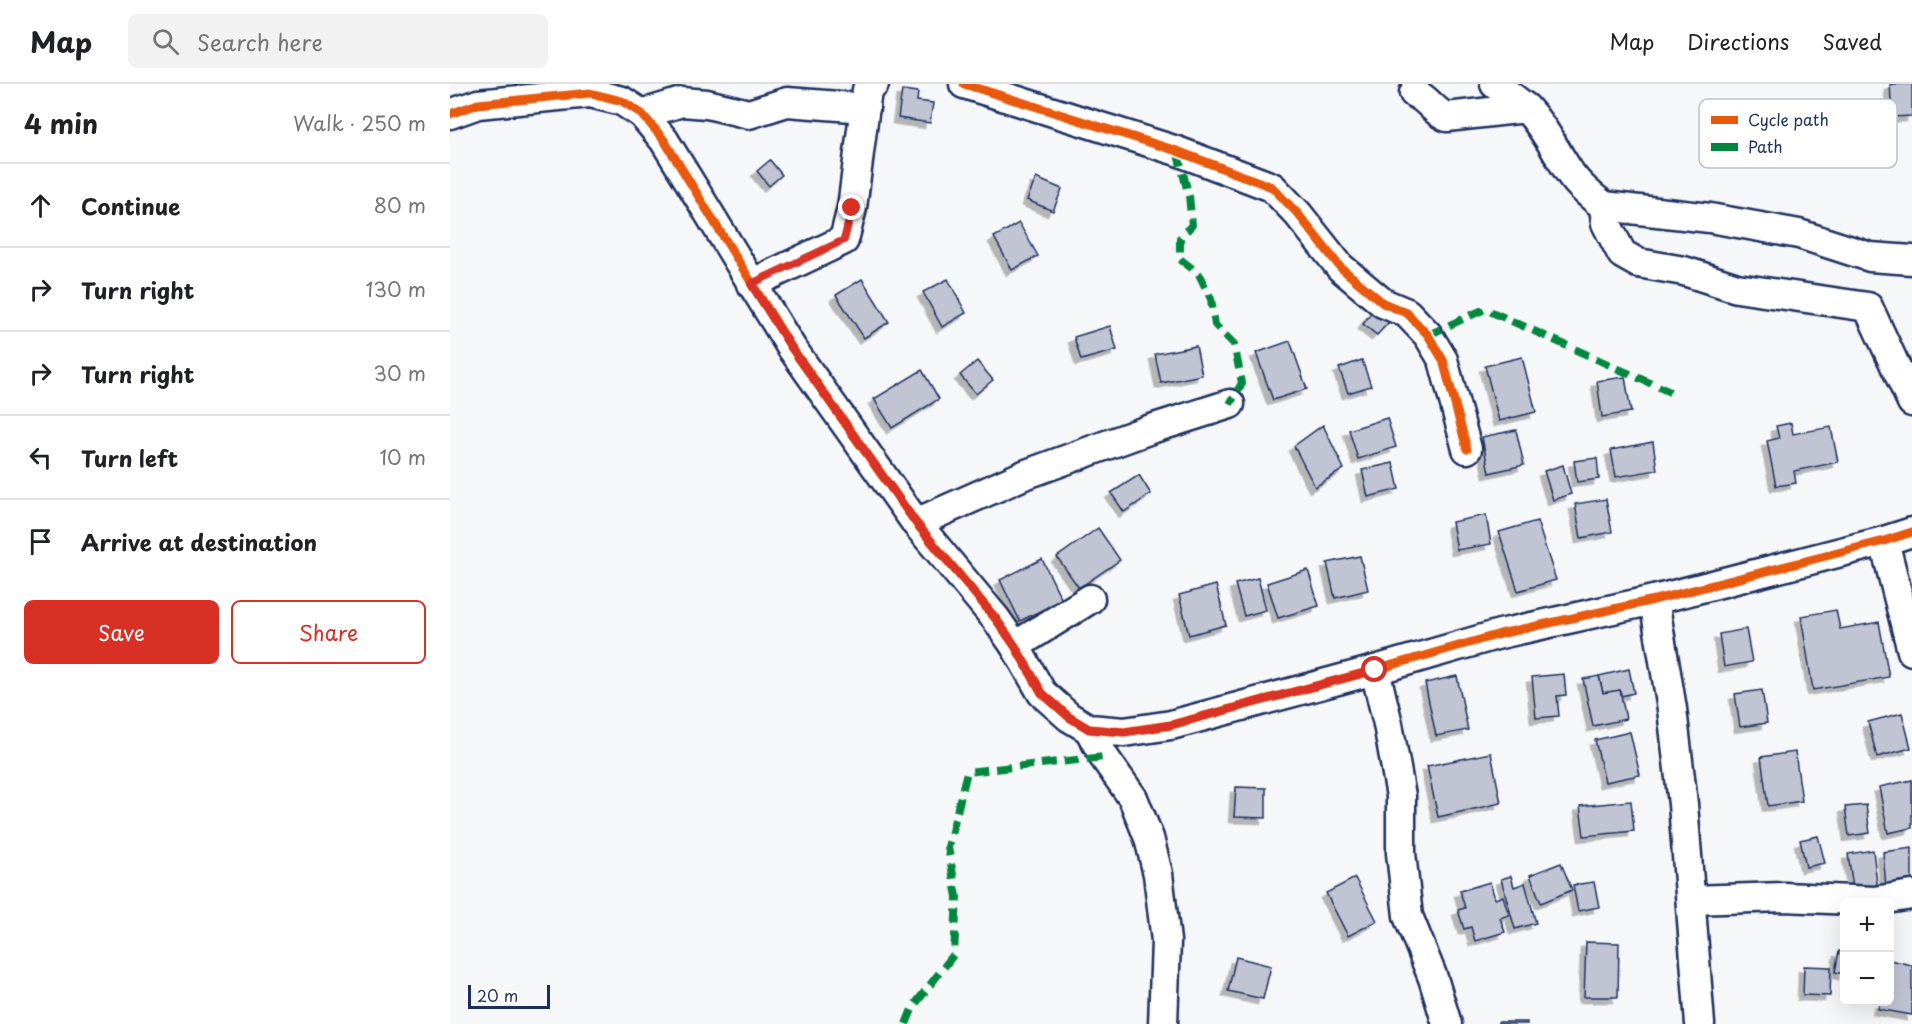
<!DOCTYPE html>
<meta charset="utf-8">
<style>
body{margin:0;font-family:"Playpen Sans",sans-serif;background:#f2f2f2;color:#202124}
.controls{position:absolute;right:18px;bottom:18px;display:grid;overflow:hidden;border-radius:9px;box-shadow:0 6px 24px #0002}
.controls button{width:54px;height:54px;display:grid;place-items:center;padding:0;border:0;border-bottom:2px solid #e0e0e0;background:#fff;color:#202124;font:30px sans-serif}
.scale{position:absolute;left:18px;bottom:15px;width:82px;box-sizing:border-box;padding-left:6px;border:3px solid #1b2f5e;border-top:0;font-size:16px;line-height:21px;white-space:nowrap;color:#1b2f5e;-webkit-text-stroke:4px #fff;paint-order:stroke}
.stop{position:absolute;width:18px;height:18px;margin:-14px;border:4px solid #d93025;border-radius:50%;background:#fff}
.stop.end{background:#d93025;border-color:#fff;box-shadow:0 2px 6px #0008}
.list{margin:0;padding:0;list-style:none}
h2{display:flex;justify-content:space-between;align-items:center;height:78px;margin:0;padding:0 24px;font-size:26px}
h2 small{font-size:20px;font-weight:400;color:#757577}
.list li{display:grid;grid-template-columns:39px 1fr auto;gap:18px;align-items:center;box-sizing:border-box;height:84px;padding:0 24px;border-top:2px solid #e0e0e0}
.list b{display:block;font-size:22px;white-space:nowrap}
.list em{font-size:20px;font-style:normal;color:#757577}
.actions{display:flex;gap:12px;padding:18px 24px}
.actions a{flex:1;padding:14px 0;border:2px solid #d93025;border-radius:9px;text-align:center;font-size:21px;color:#d93025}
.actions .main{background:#d93025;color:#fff}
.icon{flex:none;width:33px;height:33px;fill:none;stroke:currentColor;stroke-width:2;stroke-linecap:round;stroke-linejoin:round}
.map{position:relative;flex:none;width:1462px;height:940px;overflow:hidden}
header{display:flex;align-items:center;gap:36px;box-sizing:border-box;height:84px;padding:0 30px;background:#fff;border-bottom:2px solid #e0e0e0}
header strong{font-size:28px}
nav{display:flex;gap:33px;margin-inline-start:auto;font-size:21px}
.search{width:420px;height:54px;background:#f2f2f2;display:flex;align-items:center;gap:15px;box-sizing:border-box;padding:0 21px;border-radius:9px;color:#757577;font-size:22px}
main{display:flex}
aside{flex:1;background:#fff}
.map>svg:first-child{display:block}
.building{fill:#c0c4d3;stroke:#1b2f5e;stroke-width:1.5;filter:url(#shadow)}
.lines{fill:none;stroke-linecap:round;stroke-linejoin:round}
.minor-casing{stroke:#1b2f5e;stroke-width:33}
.minor{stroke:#fff;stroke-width:28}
.quiet{stroke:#00873e;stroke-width:8;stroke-dasharray:15 8;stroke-linecap:butt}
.cycleway-casing{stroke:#fff;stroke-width:13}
.cycleway{stroke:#e8590c;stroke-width:9}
.route{stroke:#d93025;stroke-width:8}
.key{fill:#fff;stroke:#bbc1cf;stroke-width:1.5}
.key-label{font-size:16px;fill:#1b2f5e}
</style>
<header>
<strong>Map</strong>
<div class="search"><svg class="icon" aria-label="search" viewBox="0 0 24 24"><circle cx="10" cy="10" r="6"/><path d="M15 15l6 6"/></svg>Search here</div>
<nav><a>Map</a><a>Directions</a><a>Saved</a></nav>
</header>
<main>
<aside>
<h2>4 min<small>Walk · 250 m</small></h2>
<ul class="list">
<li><svg class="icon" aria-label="ahead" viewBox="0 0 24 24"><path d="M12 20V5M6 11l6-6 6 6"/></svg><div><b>Continue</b></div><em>80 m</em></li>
<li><svg class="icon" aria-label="right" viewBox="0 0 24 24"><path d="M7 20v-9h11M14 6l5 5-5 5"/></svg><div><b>Turn right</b></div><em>130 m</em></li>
<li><svg class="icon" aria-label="right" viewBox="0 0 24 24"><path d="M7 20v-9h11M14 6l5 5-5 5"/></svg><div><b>Turn right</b></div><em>30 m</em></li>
<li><svg class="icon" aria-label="left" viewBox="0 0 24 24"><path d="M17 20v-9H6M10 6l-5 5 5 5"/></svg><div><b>Turn left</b></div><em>10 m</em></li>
<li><svg class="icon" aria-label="arrive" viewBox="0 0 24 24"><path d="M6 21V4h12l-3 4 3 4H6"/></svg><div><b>Arrive at destination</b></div></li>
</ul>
<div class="actions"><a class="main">Save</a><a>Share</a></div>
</aside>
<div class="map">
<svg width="1462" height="940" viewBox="0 0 1462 940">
<defs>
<filter id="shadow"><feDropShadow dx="-5.5" dy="5.5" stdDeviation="0" flood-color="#0004"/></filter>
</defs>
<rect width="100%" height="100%" fill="#f6f7f9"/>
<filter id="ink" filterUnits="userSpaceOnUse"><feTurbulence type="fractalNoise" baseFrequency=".0167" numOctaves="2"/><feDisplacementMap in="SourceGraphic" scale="12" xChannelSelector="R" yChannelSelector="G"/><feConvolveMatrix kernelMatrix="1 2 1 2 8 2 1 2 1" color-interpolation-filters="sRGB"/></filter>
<g filter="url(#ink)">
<g class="building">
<polygon points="1440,0 1462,0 1462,32 1442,33"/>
<polygon points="452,6 468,8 467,17 483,19 480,39 448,34"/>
<polygon points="320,76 332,91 319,102 307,87"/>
<polygon points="586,94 612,105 603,127 577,116"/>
<polygon points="569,139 588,172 562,186 544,153"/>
<polygon points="412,195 439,238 414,254 386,211"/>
<polygon points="498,195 516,229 492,243 473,208"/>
<polygon points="925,224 940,237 927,251 913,240"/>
<polygon points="660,242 667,266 631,276 624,253"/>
<polygon points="840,257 857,305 823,316 806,269"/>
<polygon points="746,262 752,291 711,299 705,270"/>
<polygon points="1072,273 1086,328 1049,337 1035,282"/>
<polygon points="912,276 921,302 898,309 889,284"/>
<polygon points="527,277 543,296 526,310 510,291"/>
<polygon points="472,286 489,315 442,344 424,315"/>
<polygon points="1175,293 1181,328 1152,333 1147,297"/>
<polygon points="937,334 946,363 908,375 899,346"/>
<polygon points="1341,339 1343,350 1381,343 1388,378 1344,387 1346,399 1326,402 1317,357 1329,354 1326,342"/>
<polygon points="873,341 894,385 865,403 844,362"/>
<polygon points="1066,346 1074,381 1039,389 1032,353"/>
<polygon points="1203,358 1207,386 1166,393 1161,366"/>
<polygon points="1147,374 1149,395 1127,398 1124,377"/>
<polygon points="943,379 949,405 918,413 912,386"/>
<polygon points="1113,381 1121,410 1103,416 1094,387"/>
<polygon points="689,391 701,410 674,428 661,409"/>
<polygon points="1156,415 1162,448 1131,454 1125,420"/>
<polygon points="1036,431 1041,460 1007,466 1002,438"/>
<polygon points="1087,437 1106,496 1068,507 1049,448"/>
<polygon points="648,444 670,476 629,504 607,473"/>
<polygon points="910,472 918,506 885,514 877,479"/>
<polygon points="592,475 612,516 570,537 550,496"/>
<polygon points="858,486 869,522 828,534 817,499"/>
<polygon points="808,494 816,526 794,532 785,500"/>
<polygon points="766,501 776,541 739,551 729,511"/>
<polygon points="1386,526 1390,545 1429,538 1439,593 1363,606 1351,532"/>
<polygon points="1296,545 1302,578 1274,583 1269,550"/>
<polygon points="1179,585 1184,609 1171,612 1170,606 1153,609 1149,592"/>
<polygon points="1114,590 1116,611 1107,612 1109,632 1086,634 1082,593"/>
<polygon points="1007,592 1018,646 986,652 975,599"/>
<polygon points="1149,592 1153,609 1170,606 1176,635 1143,642 1133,595"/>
<polygon points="1312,606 1317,639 1290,643 1285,610"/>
<polygon points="1452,629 1461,664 1427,673 1418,638"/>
<polygon points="1180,648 1190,691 1155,698 1145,656"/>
<polygon points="1345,668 1352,717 1318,722 1311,673"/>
<polygon points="1041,669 1051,719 988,733 977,682"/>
<polygon points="1462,696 1462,744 1438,749 1429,703"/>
<polygon points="786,703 816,704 816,734 784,733"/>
<polygon points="1181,717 1184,747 1134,752 1130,722"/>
<polygon points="1416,721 1420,749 1399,752 1395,723"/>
<polygon points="1368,752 1375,779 1356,783 1350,756"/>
<polygon points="1462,764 1462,800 1436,804 1433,768"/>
<polygon points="1423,766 1428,808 1404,810 1398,770"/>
<polygon points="1111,779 1122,806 1091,819 1080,791"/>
<polygon points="1061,792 1064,803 1075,799 1086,839 1065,845 1051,795"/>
<polygon points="905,794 927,837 898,852 876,809"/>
<polygon points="1040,798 1045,815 1053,812 1059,831 1050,834 1055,848 1025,857 1021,843 1014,845 1008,826 1015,824 1010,807"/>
<polygon points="1144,798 1149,823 1128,827 1123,801"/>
<polygon points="1136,858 1169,859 1168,913 1134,913"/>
<polygon points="1389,867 1394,868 1394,890 1385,888"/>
<polygon points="786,873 821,882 813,915 778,907"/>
<polygon points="1440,876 1462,881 1462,931 1428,925 1430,918 1440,918"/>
<polygon points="1354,882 1381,883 1380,912 1353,911"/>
<rect x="1048" y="938" width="29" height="2"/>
</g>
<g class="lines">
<defs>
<g id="minor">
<polyline points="514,0 727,67 822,103 848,130 890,183 933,219 957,229 978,251 993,276 1017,365"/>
<polyline points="1045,0 1076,24"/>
<path d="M964,9C979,15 983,28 997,33L1076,24C1096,45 1106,69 1122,92C1131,104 1142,113 1154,122L1156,139L1172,170L1188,179L1234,187L1287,204L1418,223L1462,318"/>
<polyline points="0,30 28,20 140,9 172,17 192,30 214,56 341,263 466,439 546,535 565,562 592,609 619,633 639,645 674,648 721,641 925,586 1050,550 1204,516 1434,457 1462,448"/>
<polyline points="192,30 232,18 257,20 299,30 337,18 415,24"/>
<polyline points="1154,122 1260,134 1349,150 1420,173 1462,176"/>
<polyline points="301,200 394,156 402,124 417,6 424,0"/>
<polyline points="466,439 574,391 698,346 780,320"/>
<polyline points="1434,457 1462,567"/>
<polyline points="1204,516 1222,625 1233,720 1250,940"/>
<polyline points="565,562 640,515"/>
<polyline points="925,586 938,640 951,712 951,769 958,832 983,894 997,940"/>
<polyline points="639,645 654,673 683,714 699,754 708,790 716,857 713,940"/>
<polyline points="1241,816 1334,813 1424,817 1462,811"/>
</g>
</defs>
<use href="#minor" class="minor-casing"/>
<use href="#minor" class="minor"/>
<g class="quiet">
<polyline points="727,67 739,112 742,141 730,154 730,175 749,190 761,215 765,241 784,260 792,299 780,320"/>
<polyline points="978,251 1035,225 1220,308"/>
<polyline points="456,940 463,923 504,870 507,813 498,763 517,688 654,673"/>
</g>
<defs>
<g id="cycleway">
<polyline points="514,0 727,67 822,103 848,130 890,183 933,219 957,229 978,251 993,276 1017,365"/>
<polyline points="0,30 28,20 140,9 172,17 192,30 214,56 341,263 466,439 546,535 565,562 592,609 619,633 639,645 674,648 721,641 925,586 1050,550 1204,516 1434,457 1462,448"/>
</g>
</defs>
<use href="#cycleway" class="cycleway-casing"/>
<use href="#cycleway" class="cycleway"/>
</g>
</g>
<g class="lines" filter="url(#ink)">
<polyline class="route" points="402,124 394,156 301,200 341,263 466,439 546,535 565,562 592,609 619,633 639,645 674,648 721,641 925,586"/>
</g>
<rect x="1249" y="15" width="198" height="69" rx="9" class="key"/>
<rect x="1261" y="32" width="27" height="8" fill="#e8590c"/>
<rect x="1261" y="59" width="27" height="8" fill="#00873e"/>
<g class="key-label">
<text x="1298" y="42">Cycle path</text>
<text x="1298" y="69">Path</text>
</g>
</svg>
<div class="controls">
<button>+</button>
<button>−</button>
</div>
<div class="scale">20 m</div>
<div class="stop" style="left:925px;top:586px"></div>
<div class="stop end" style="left:402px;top:124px"></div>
</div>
</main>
